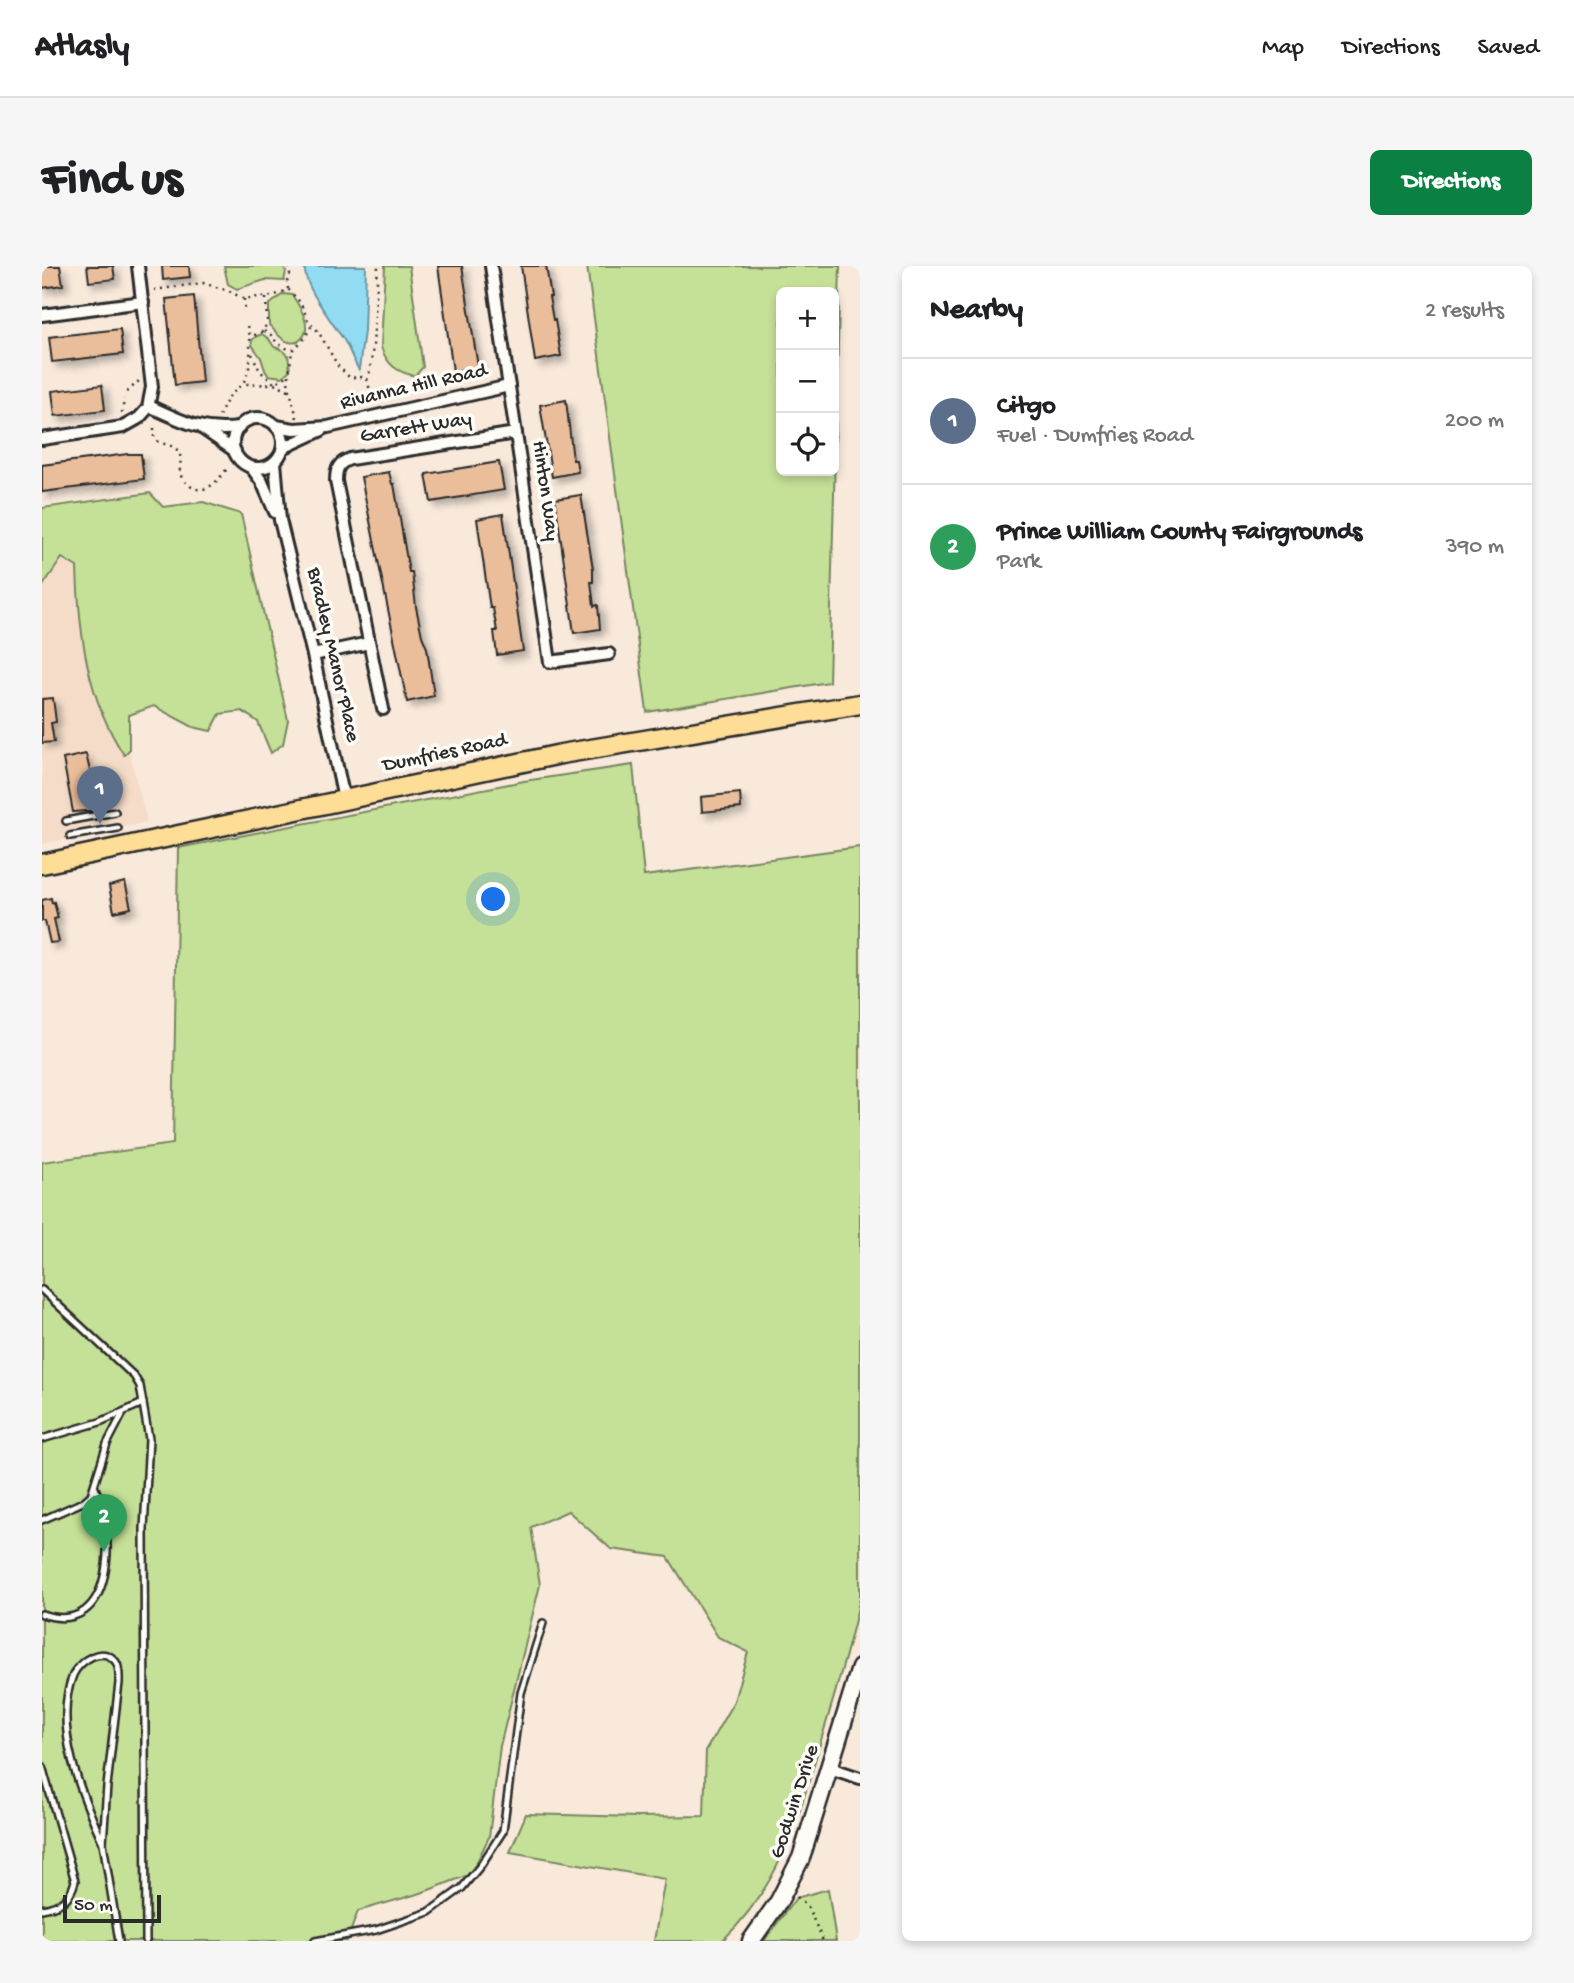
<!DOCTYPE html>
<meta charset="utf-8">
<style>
body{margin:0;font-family:"Gochi Hand",sans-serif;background:#f6f6f6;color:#202124}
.controls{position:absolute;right:21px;top:21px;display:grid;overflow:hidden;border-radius:10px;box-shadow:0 4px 10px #0003}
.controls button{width:63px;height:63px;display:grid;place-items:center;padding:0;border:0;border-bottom:2px solid #e0e0e0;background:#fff;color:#202124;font:35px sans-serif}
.scale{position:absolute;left:21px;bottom:18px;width:98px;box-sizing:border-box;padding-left:7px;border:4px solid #2b2b2b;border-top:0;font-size:19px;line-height:24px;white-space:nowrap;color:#2b2b2b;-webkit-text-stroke:5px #fdfcf7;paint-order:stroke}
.you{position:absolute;left:452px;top:634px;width:24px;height:24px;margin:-18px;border:5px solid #fff;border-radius:50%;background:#1a73e8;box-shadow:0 0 0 10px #1a73e833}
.badge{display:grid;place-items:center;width:46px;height:46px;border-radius:50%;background:#0b8043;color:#fff;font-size:23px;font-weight:700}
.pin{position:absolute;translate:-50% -58px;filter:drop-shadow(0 2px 4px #0008)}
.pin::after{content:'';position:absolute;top:37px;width:24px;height:21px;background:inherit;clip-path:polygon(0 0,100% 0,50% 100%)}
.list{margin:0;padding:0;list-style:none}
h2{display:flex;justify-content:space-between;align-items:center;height:91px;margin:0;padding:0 28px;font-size:30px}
h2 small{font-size:23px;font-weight:400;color:#757577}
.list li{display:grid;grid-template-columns:46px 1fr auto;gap:21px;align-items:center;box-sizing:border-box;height:126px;padding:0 28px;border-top:2px solid #e0e0e0}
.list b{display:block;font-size:26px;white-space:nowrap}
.list p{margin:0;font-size:23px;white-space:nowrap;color:#757577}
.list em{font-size:23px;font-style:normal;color:#757577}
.icon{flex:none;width:38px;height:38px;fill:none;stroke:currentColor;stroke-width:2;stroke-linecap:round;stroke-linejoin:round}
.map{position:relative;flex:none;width:818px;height:1675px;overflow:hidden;border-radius:10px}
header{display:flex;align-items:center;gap:42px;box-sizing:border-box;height:98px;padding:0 35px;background:#fff;border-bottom:2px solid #e0e0e0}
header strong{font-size:33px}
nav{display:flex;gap:38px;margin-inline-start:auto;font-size:24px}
.intro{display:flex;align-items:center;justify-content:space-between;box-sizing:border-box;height:168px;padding:0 42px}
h1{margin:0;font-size:49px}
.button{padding:18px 32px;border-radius:10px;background:#0b8043;color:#fff;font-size:24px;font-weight:700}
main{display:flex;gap:42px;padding:0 42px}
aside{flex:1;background:#fff;border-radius:10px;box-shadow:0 4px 10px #0003}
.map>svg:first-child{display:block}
.built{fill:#f4dcc8}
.green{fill:#c5e097;stroke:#788661;stroke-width:2;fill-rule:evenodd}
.water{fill:#92dcf3;stroke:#6995a3;stroke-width:2}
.building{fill:#ebbe9b;stroke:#2b2b2b;stroke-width:2;filter:url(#shadow)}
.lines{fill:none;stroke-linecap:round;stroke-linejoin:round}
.lane-casing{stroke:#2b2b2b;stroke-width:10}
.street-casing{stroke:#2b2b2b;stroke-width:16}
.secondary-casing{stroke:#2b2b2b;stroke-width:21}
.primary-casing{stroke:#2b2b2b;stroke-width:23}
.path{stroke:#2b2b2b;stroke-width:2.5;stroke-dasharray:2 5;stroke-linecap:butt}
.lane{stroke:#fdfcf7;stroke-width:5}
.street{stroke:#fdfcf7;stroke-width:10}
.secondary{stroke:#fdfcf7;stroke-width:16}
.primary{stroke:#fedd96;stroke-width:18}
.labels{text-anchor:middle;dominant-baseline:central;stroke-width:7;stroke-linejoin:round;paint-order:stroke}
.street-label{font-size:21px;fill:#2b2b2b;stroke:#fdfcf7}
</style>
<header>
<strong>Atlasly</strong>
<nav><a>Map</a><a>Directions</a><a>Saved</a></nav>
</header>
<div class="intro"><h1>Find us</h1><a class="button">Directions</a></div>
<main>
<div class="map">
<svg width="818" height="1675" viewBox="0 0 818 1675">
<defs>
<filter id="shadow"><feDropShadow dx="5" dy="5" stdDeviation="3.5" flood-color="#0004"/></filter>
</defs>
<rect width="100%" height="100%" fill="#f8e9db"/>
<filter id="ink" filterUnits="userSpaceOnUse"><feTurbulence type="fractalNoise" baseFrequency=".0143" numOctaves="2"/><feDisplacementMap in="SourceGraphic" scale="14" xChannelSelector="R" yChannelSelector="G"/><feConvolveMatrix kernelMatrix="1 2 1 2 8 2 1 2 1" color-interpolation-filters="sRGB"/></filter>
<g filter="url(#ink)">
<polygon class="built" points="29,257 105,556 0,578 0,262"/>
<g class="green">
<polygon points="182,0 241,0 244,6 242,15 223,14 195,23 186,18"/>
<path d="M343,0H367L381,101L373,110C355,106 345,99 339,81Z"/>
<path d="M545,0H798L787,416L605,446ZM739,26H792V205H739Z"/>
<path d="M241,28L250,29C257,39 273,63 258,74C255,77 251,77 247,76C239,75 233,64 227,59V39Z"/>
<path d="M220,68L227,73L232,81L239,83L246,89L248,104L240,111L226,109C221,103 222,99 219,92C214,82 200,75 220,68Z"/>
<path d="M108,227L121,241L161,236L199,248L246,454L241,478L229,487L216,456L200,445L178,448L169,465L151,461L112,440L87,449V484L82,489C45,432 37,368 35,301L20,292L0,321V242Z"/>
<path d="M591,499L602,610L818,581V1332C808,1379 794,1425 780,1471C757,1548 741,1617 680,1675H612L623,1613L468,1586L484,1548L595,1551L662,1550L664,1484L692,1435L706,1386L676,1371L626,1291L569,1283L526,1245L489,1261L498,1319L458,1480L447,1571L429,1608L379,1627L316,1645L305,1675H0V896L131,878L136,582L482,515Z"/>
<polygon points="786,1623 794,1675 722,1675 754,1632"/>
</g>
<path class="water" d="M263,0H324L322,65L317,104C311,95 308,84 302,74C291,57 260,19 263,0Z"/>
<g class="building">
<polygon points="0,0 18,0 21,19 0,22"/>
<polygon points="45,0 71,0 73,13 47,16"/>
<polygon points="120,0 147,0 148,11 121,14"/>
<polygon points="396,0 420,0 436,101 411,105"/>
<polygon points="479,0 504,0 509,31 507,31 511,54 513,54 519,90 493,95"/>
<polygon points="152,30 160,116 133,119 124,33"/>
<polygon points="78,63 81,88 10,96 7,71"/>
<polygon points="60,119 63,144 13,150 10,125"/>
<polygon points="524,134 531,194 534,194 536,206 510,211 498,139"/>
<polygon points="86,188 99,188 102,213 0,226 0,199"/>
<polygon points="457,196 462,224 389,236 384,208"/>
<polygon points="347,206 350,218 352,218 367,306 370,306 374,341 380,370 385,382 392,430 365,436 319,211"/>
<polygon points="539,229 551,303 551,316 549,316 552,340 556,339 558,363 532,367 513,233"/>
<polygon points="461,248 481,385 455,389 452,365 455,365 451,342 448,342 435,253"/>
<polygon points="11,432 14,456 9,457 12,476 0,477 0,433"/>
<polygon points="44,488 57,544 31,546 21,493"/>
<polygon points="698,527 699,542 660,546 659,531"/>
<polygon points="83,616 89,642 72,646 67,620"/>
<polygon points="9,632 10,637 12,636 16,652 12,653 17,676 8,677 3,655 0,655 0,634"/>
</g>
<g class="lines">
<defs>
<g id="lane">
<polyline points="24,555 73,546"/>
<polyline points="28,570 76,562"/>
<polyline points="0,1024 92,1110 98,1120 107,1173 102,1263 104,1675"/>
<polyline points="0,1173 58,1156 101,1137"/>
<polyline points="0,1254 41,1236 49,1229 65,1178 80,1149"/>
<path d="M0,1348C74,1373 74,1264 53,1222"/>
<path d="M0,1500L33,1615C28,1634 18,1640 0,1643"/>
<path d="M61,1577C40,1530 10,1461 31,1409C37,1395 61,1378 74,1396C78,1402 77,1411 77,1417L65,1520L61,1577L77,1675"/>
<polyline points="273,1675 334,1664 387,1646 420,1622 439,1599 461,1565 479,1427 501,1357"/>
</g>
<g id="street">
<polyline points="449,0 508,396 567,388"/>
<polyline points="0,49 101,36"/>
<path d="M107,140C140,155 161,167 197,162"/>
<circle cx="216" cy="177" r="25"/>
<polyline points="234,160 252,163 286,161 467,120"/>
<polyline points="161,163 193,185"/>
<polyline points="0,173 81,161 97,152 106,142 110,121 96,0"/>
<polyline points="241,182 280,164"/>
<polyline points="233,196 238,254 271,389 302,533"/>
<polyline points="210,202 220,216 233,246"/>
<polyline points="271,389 327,377"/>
<path d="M341,443L294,215C294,203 296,197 308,193L474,167"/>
<polyline points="788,1502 818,1512"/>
</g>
<polyline id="secondary" points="709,1675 737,1635 759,1592 818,1402"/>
<polyline id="primary" points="0,598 519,488 818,438"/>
</defs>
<use href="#lane" class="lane-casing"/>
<use href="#street" class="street-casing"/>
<use href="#secondary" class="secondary-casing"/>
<use href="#primary" class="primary-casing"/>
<g class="path">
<polyline points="246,23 245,16 248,9 247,0"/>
<path d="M112,24L161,17L187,25L202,33C221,29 228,34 246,23L258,36L266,54L276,65L296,100L308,112L320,111L325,114L331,134"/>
<path d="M224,32L225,54L222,65L213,69L208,74C208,90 210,102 201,117C222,122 228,112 248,125"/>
<polyline points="202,33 203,43"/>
<polyline points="205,60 209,73"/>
<polyline points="222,65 229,69 236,78 250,85"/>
<polyline points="210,88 218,105 232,117 247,109"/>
<polyline points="325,114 328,105 331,80 336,0"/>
<polyline points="85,126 98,114"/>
<polyline points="80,147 82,133"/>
<polyline points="177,150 186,132 201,117"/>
<polyline points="255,152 246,116 250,85 262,73 270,59"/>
<path d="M112,162V172C119,180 130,177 136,185C141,192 137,199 138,207C139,212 144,217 148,220C165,231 178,212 187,200"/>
<polyline points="755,1631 765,1639 781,1675"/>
</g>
<use href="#lane" class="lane"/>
<use href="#street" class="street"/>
<use href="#secondary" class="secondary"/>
<use href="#primary" class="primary"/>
</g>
</g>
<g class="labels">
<g class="street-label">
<text transform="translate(372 122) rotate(-13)">Rivanna Hill Road</text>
<text transform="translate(374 163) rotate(-9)">Garrett Way</text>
<text transform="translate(502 225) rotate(82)">Hinton Way</text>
<text transform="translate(290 389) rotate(77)">Bradley Manor Place</text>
<text transform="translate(403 488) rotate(-12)">Dumfries Road</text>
<text transform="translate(754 1536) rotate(-72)">Godwin Drive</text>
</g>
</g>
</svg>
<div class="controls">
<button>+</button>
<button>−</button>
<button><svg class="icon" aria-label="locate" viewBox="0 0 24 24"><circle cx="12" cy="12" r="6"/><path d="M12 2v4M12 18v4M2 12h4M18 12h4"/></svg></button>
</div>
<div class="scale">50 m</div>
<div class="you"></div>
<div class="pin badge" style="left:58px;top:558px;background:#5c6f8a">1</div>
<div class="pin badge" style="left:62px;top:1286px;background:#2e9e5b">2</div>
</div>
<aside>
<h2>Nearby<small>2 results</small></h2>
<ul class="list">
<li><span class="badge" style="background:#5c6f8a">1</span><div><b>Citgo</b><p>Fuel · Dumfries Road</p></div><em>200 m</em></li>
<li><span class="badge" style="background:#2e9e5b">2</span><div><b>Prince William County Fairgrounds</b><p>Park</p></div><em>390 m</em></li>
</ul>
</aside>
</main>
